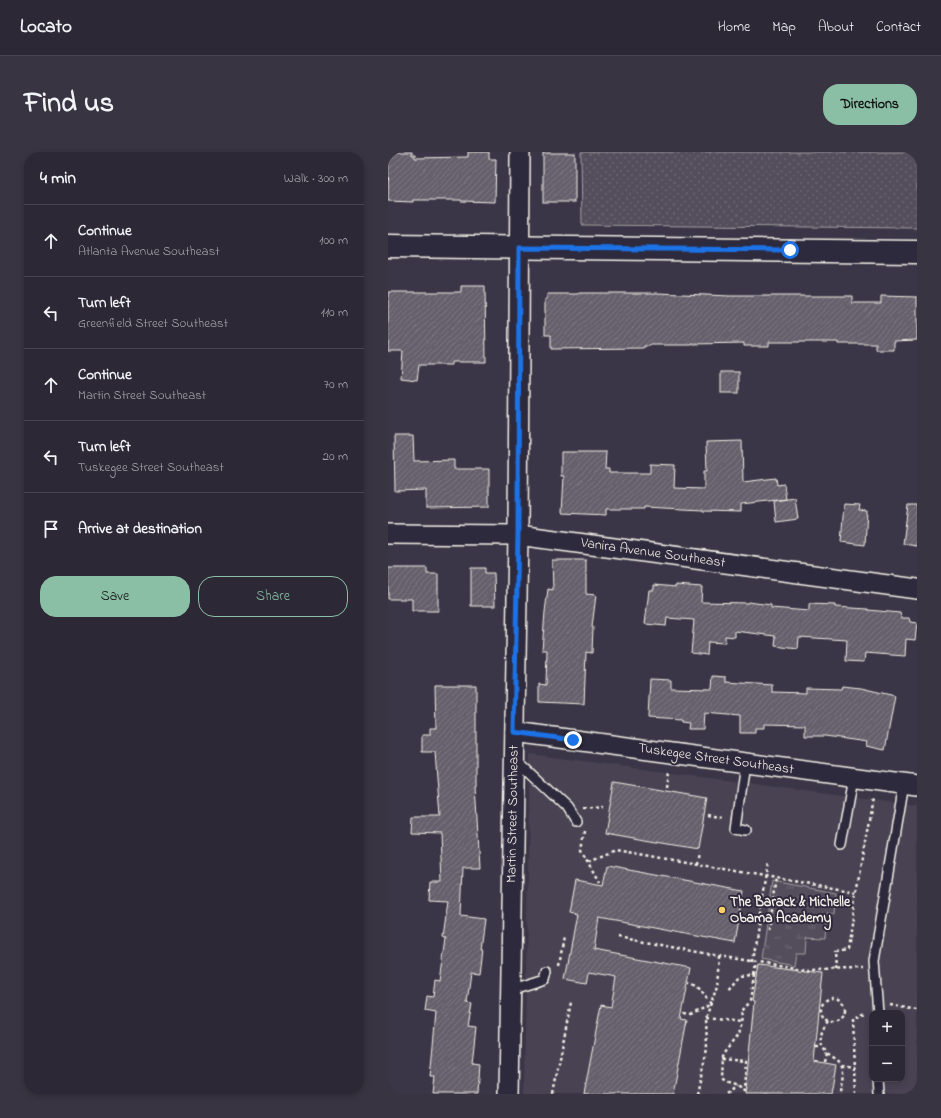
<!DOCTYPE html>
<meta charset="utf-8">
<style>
body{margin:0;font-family:"Indie Flower",sans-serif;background:#383441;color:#f1f3f6}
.controls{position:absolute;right:12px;bottom:12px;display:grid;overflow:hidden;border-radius:8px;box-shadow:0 2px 6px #0003}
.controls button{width:36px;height:36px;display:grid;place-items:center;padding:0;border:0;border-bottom:1px solid #484450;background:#2c2835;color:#f1f3f6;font:20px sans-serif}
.stop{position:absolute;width:12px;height:12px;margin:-9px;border:3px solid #1a73e8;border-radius:50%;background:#fff}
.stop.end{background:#1a73e8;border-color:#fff;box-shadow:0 1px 4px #0008}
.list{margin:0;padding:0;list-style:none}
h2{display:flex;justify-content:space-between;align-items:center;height:52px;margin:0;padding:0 16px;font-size:17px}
h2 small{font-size:13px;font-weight:400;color:#a6a6ad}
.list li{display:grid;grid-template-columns:26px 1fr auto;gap:12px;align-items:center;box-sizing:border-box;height:72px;padding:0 16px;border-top:1px solid #484450}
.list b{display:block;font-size:15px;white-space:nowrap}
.list p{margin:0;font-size:13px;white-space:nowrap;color:#a6a6ad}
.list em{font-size:13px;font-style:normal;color:#a6a6ad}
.actions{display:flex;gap:8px;padding:12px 16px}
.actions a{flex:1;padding:9px 0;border:1px solid #8abfa5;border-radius:16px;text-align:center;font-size:14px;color:#8abfa5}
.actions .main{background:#8abfa5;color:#111}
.icon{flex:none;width:22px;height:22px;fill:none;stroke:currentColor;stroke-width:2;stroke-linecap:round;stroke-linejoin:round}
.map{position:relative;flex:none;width:529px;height:942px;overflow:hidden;border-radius:16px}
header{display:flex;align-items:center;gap:24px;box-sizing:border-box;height:56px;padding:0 20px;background:#2c2835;border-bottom:1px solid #484450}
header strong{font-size:19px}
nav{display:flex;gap:22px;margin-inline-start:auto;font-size:14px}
.intro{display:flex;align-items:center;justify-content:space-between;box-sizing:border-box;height:96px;padding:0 24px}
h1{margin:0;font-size:28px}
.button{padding:10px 18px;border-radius:16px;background:#8abfa5;color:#111;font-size:14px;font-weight:700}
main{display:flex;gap:24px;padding:0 24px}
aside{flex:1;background:#2c2835;border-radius:16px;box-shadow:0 2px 6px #0003}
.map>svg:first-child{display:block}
.built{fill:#484352;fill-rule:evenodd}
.grass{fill:url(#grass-dots);stroke:#a4a0a2}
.park{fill:url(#park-tufts);stroke:#a4a0a2}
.building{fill:url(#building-hatch);stroke:#f4f1e8}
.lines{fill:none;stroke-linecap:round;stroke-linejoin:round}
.lane-casing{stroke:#f4f1e8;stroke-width:12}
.street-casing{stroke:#f4f1e8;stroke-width:22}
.secondary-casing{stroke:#f4f1e8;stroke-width:25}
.path{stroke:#f4f1e8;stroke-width:2.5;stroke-dasharray:3 3;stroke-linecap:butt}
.lane{stroke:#2f2a3d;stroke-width:9}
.street{stroke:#2f2a3d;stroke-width:19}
.secondary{stroke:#2f2a3d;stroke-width:22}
.route{stroke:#1a73e8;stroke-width:5}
.poi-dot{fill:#ffd166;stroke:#2f2a3d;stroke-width:1.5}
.labels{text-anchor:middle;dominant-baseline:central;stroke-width:4;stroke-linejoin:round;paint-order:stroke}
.street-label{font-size:14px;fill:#f4f1e8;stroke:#2f2a3d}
.poi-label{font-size:14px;font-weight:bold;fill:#f4f1e8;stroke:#2f2a3d;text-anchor:start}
</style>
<header>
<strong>Locato</strong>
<nav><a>Home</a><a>Map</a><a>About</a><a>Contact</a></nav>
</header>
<div class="intro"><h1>Find us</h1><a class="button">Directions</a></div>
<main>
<aside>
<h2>4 min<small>Walk · 300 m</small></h2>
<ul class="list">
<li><svg class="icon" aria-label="ahead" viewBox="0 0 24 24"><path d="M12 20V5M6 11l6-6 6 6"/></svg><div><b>Continue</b><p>Atlanta Avenue Southeast</p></div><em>100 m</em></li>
<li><svg class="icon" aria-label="left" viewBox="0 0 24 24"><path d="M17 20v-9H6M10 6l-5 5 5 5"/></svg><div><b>Turn left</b><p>Greenfield Street Southeast</p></div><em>110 m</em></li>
<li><svg class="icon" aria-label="ahead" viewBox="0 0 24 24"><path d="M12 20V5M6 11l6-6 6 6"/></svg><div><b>Continue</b><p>Martin Street Southeast</p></div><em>70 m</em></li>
<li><svg class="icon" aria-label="left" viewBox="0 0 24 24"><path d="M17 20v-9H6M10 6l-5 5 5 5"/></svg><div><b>Turn left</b><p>Tuskegee Street Southeast</p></div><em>20 m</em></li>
<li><svg class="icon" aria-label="arrive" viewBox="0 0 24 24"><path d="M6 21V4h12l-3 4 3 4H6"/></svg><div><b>Arrive at destination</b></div></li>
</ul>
<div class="actions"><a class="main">Save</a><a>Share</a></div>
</aside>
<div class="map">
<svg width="529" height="942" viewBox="0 0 529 942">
<defs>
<pattern id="grass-dots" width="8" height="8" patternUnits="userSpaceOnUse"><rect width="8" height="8" fill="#534e5c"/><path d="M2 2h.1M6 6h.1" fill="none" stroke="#6c6873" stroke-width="1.8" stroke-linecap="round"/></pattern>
<pattern id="park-tufts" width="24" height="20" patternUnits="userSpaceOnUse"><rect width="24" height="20" fill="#534e5c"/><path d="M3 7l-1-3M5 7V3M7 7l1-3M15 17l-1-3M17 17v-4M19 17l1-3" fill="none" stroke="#6c6873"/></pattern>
<pattern id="building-hatch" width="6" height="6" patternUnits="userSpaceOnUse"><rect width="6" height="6" fill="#65616c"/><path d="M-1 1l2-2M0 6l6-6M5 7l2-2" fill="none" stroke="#7c7881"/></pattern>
</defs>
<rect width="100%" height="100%" fill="#3b3647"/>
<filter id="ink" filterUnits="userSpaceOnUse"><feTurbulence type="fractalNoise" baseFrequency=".025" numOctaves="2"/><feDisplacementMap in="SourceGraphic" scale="8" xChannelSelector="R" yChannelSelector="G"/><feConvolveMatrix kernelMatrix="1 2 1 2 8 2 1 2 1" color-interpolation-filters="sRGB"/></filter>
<g filter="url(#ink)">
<path class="built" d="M142,602L529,654V942H136ZM484,861H514V927H484Z"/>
<polygon class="grass" points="193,0 529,0 529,76 194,73"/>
<polygon class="park" points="384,729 448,741 446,762 439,761 437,786 419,785 418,801 408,801 406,813 373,807"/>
<g class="building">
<polygon points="1,0 24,0 24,3 27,3 27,6 80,5 80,0 101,0 101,7 108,7 107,50 73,49 73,48 25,48 25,50 0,49"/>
<rect x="155" y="1" width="32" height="49"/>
<polygon points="73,134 97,134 98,210 63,210 63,213 31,213 29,228 13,226 15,199 0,199 0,140 73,140"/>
<polygon points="191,141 270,141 342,144 464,144 464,151 493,151 493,144 529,145 529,188 506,189 506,198 488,198 488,192 450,192 450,190 381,190 381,194 356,194 356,191 304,192 304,193 262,193 262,194 256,194 256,196 163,197 163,183 157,183 157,147 159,147 159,142 191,142"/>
<rect x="333" y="220" width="18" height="21"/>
<polygon points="6,284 25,284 26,309 66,308 66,317 101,317 101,355 38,356 38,338 7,339"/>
<polygon points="354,289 355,330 388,326 389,333 396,332 398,347 353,352 353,360 315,359 315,358 256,355 256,357 218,357 218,363 174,361 176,324 173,324 173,300 218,300 217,317 221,317 221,321 262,321 262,312 287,313 286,336 316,337 316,319 319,319 318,290"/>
<polygon points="407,346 410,367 388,370 386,349"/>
<polygon points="456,352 472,353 471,358 479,359 477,393 453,390"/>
<polygon points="520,353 529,353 529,394 515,392"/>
<polygon points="164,408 198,408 198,442 208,443 204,475 205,475 204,501 198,500 196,552 151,550 151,532 158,533 159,498 154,498 157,460 160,437 165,438"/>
<polygon points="0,416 39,416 39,422 50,422 50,459 24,459 24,447 0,447"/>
<polygon points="83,416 97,416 97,421 106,421 107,454 83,454"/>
<polygon points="266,433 288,435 288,433 314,435 313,450 360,451 360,450 383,453 383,456 421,459 421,452 447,453 447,455 480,457 480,458 512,461 513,466 521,466 522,470 529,471 527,488 518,487 517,504 477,501 476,510 458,509 459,488 411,485 410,497 387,494 388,484 347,479 347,485 337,484 337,491 320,490 319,503 303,501 306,468 279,466 278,474 257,472 261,438 266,438"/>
<polygon points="325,524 338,525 338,530 384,533 384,540 418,541 418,536 453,537 454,534 473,536 507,544 497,598 478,594 479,590 437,584 417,584 417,573 376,572 376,576 367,576 367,581 352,581 352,564 316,561 315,577 300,577 301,571 293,570 293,568 260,566 262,527 283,528 283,536 324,537"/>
<polygon points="47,533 88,533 88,634 87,634 92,716 75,716 73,764 96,767 92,797 94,797 91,821 83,820 79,851 84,852 80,874 88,875 84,911 91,912 89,942 45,942 47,925 42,925 48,861 37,859 39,844 45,845 47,828 52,829 58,787 55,786 60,749 41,748 42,730 54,730 52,681 24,680 25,665 52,665 47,600 34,600 34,583 42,583 42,576 48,576"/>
<polygon points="226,630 319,646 310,697 217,681"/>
<polygon points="219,714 356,739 347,791 211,766 206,798 303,816 293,867 299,868 285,942 196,942 213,853 223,855 228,825 201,820 199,831 177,827 189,762 181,760 187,728 215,733"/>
<polygon points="370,813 435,821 426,909 448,913 443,942 357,942 366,850 364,849"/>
</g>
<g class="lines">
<defs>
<g id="lane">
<polyline points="128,608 179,656 188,670"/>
<polyline points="357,611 348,676 358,678"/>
<polyline points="454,693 466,626"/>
<polyline points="122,838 157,827 159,819"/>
<polyline points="490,861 486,809 516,632"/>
<polyline points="490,927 491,942"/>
</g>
<g id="street">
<polyline points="0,382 130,383 529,437"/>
<polyline points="127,580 529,634"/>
<polyline points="121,942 130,383 132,0"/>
</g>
<polyline id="secondary" points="0,94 529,100"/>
</defs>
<use href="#lane" class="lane-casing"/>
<use href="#street" class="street-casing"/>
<use href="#secondary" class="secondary-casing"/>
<g class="path">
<polyline points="279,635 281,619"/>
<polyline points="195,657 215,655"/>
<polyline points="320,663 332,665 337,663"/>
<polyline points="197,679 194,698 212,730"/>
<polyline points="201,709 228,698 468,740"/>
<polyline points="308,712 310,700"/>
<polyline points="353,765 381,769"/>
<polyline points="380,778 388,726"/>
<polyline points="230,785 331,804 421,818 475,817"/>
<polyline points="364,810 370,767 380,711"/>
<polyline points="171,813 176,785"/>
<polyline points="448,818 447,800 459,798 468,740 485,646"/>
<polyline points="366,823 368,811"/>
<circle cx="445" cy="858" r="12"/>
<polyline points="502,853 529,858"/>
<polyline points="296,862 303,863 323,852 309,834 301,831"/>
<polyline points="318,866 353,870"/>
<path d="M440,869C430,883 429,895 445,905C449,908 452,909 454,914C457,923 452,932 452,942"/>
<polyline points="428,895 434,895"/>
<path d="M333,907L358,909L356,939C353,937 349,934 346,933C341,931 338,932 333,927L334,905L336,901L350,883L354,866L353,859L362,849L366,823L352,824L340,838"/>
<polyline points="437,910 439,901"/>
<polyline points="454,913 467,915"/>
<polyline points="165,942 183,850"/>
<polyline points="309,942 319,897 318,866 329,833 331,804"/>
<polyline points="338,942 348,934"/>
<polyline points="468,942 465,867 478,860"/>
</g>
<use href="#lane" class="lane"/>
<use href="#street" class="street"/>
<use href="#secondary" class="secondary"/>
</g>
</g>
<g class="lines" filter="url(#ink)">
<polyline class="route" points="185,588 126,580 130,382 131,96 402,98"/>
</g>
<circle class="poi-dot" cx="334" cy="758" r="4"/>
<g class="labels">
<g class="street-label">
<text transform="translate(265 401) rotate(8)">Vanira Avenue Southeast</text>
<text transform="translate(328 607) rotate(8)">Tuskegee Street Southeast</text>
<text transform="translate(125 662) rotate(-89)">Martin Street Southeast</text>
</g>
<g class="poi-label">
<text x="342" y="750">The Barack &amp; Michelle<tspan x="342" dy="16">Obama Academy</tspan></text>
</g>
</g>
</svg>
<div class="controls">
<button>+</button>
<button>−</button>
</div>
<div class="stop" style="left:402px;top:98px"></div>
<div class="stop end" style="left:185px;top:588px"></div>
</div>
</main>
